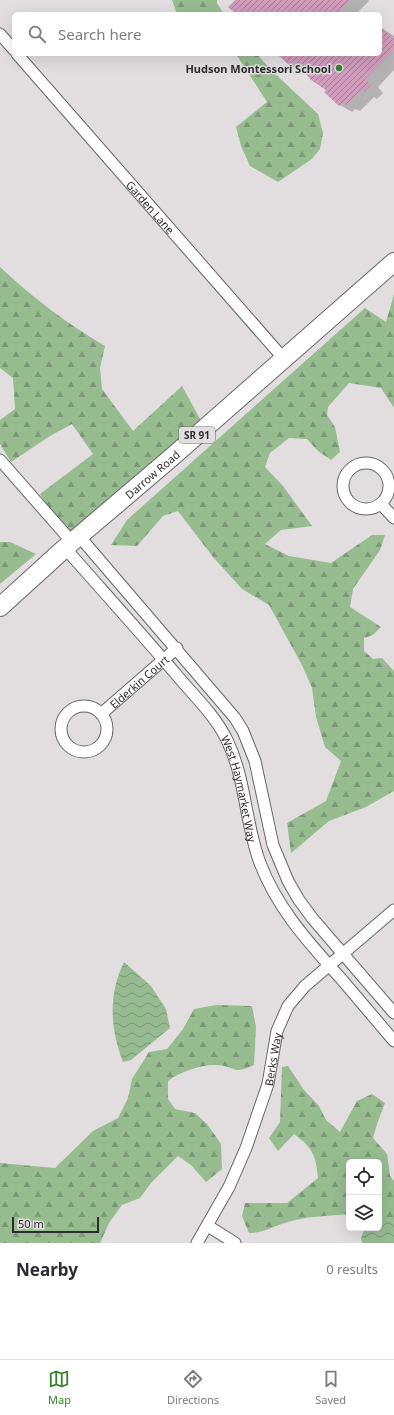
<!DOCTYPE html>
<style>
body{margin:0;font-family:"Noto Sans",sans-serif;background:#f2f2f3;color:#2b2b33}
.controls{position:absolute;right:12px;bottom:12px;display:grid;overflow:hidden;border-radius:6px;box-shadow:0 4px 16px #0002}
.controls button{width:36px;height:36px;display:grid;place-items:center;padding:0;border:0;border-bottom:1px solid #e1e1e2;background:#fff;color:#2b2b33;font:20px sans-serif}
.scale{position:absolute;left:12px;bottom:10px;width:87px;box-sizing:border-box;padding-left:4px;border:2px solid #2e2d2e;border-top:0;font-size:11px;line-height:14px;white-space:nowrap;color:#2e2d2e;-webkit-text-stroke:3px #e2dee0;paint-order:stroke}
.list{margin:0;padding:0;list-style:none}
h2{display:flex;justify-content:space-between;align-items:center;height:52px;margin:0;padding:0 16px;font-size:17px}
h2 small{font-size:13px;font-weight:400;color:#7c7c81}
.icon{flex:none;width:22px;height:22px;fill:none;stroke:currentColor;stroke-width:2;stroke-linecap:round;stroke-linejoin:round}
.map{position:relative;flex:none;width:394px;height:1243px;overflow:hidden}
.search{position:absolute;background:#fff;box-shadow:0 4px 16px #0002;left:12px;right:12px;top:12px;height:44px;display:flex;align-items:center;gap:10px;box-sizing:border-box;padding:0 14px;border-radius:6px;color:#7c7c81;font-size:15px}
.sheet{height:116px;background:#fff}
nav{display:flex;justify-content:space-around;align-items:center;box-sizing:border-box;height:56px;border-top:1px solid #e1e1e2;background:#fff;font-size:11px;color:#7c7c81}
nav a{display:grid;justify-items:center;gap:2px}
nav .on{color:#37822a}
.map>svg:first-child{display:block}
.forest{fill:url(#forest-firs)}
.water{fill:url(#water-waves)}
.shadow{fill:#0003}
.building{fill:url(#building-hatch)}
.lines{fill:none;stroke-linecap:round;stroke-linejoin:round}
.minor-casing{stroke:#676466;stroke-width:13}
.primary-casing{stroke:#676466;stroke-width:20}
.minor{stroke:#fff;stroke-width:11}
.primary{stroke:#fff;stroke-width:18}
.poi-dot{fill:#37822a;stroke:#e2dee0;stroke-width:1.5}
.labels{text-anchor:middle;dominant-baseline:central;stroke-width:3;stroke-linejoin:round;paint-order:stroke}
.shield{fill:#e2dee0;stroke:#646263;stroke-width:1}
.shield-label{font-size:10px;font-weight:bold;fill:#2e2d2e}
.poi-label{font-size:11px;font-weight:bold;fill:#2e2d2e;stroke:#e2dee0;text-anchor:end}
.street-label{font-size:11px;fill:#2e2d2e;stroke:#e2dee0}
</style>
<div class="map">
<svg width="394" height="1243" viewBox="0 0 394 1243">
<defs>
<pattern id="forest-firs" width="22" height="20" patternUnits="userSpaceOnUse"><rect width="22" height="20" fill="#96bc90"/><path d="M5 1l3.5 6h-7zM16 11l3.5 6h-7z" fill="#7b9976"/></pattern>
<pattern id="water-waves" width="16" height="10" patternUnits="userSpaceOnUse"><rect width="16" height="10" fill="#96bb90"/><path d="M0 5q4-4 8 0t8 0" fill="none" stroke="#7b9876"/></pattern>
<pattern id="building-hatch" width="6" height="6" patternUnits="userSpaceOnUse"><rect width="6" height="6" fill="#cf9cbb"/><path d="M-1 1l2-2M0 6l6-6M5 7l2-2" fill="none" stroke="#a88098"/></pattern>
</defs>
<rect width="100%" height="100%" fill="#e2dee0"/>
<g class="forest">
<polygon points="172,0 217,0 217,3 224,14 177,14"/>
<polygon points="236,54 257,54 270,69 318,114 323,133 320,149 312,159 278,182 250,166 241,146 236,127 267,102"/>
<path d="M0,267C33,298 66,323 105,346L100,368L102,389L133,431L182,386L205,428L72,542L40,494L93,454L72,424L50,436L11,462L0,444V420L15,409L13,378L0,368Z"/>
<polygon points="394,294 394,408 381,388 349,383 328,407 327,415 335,427 340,452 331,460 318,451 307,439 289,438 270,453 265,467 283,486 312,526 281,530 265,544 289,556 331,563 372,535 385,535 380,550 353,589 350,607 381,627 373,635 364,638 364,651 373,659 382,658 394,671 394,791 366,807 329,821 291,853 287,823 326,801 341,761 325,747 316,717 312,688 302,665 269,605 242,589 213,557 178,511 163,516 137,546 111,545 127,520 365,308 386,322"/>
<polygon points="0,542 10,542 36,554 0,584"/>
<path d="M216,1005L252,1006L256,1027L254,1065C231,1076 235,1065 215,1065C199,1065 180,1072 168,1081V1099L175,1109L195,1113L207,1124L221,1144L222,1169L206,1182L191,1165L178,1156L151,1183L140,1198L122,1205L109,1223L100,1243H0V1163L55,1168L93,1131L118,1118L128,1098L132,1079L149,1052L167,1049L183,1029L194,1009Z"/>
<path d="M288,1066L304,1090L319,1106L326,1120L340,1132L357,1101L372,1094L385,1103L377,1124L373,1138L387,1154L390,1176L394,1181V1223L383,1217L379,1218V1162H349V1214C328,1216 305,1216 285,1223C272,1227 263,1233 249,1233L242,1216L245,1203H287L318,1178C316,1156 313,1148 294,1134L278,1151L269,1138L280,1122L282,1067Z"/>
</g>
<g class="water">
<path d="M124,962L151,986L166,1009L170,1028L131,1060L123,1062C110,1028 108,995 124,962Z"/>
<polygon points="383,1217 394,1223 394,1243 362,1243 361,1238 365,1228 379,1228 379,1218"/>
</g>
<g class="shadow">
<polygon points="236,0 368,0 369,1 356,14 237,14"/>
<polygon points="380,27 394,36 394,70 378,87 383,93 377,99 374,97 360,111 355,109 352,112 340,105 327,90 304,70 302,72 289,65 278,54 380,54"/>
</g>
<g class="building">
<polygon points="235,0 350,0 337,14 236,14 228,7"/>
<polygon points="380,26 394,39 394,49 365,79 371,85 364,92 361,90 346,105 343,102 339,106 324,92 326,90 311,80 294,60 289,65 277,54 380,54"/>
</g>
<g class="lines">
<defs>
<g id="minor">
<polyline points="0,34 14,50"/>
<path id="s1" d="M17,54L284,359"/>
<polyline points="0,460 72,542"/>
<circle cx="366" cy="486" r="23"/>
<polyline points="381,504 394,518"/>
<polyline points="79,536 235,718 243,731 255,761 273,845 288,881 299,900 313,919 394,1013"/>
<path id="s2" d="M65,548C102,590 139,631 175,673C193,695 215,715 227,740C246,779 245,823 260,863C278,910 310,944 343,981C360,1001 377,1021 394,1041"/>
<circle cx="84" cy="729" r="23"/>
<path id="s3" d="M101,714L177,648"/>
<polyline points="208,1226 235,1243"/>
<path id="s4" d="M197,1243L229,1187L246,1148L268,1084L277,1031L288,1006L305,986L394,910"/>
</g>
<g id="primary">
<path id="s5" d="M0,607L65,548L172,457L394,262"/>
</g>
</defs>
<use href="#minor" class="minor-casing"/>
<use href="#primary" class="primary-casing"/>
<use href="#minor" class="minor"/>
<use href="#primary" class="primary"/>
</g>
<circle class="poi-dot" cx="339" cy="68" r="4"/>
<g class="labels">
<rect class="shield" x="179" y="427" width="36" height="16" rx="3"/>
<g class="shield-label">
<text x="197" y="435">SR 91</text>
</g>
<g class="poi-label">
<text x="331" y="68">Hudson Montessori School</text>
</g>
<g class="street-label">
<text stroke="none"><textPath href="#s1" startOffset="203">Garden Lane</textPath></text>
<text stroke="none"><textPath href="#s5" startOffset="202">Darrow Road</textPath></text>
<text stroke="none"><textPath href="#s3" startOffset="50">Elderkin Court</textPath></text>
<text stroke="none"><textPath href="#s2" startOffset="302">West Haymarket Way</textPath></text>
<text stroke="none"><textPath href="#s4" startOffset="200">Berks Way</textPath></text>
</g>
</g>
</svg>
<div class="controls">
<button><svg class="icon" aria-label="locate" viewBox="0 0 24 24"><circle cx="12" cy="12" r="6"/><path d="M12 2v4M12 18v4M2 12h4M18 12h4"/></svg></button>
<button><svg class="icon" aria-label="layers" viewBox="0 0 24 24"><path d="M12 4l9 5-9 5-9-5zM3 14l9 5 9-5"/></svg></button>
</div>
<div class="scale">50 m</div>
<div class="search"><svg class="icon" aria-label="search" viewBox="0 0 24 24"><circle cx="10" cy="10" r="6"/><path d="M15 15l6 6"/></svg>Search here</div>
</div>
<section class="sheet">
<h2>Nearby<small>0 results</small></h2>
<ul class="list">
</ul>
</section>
<nav>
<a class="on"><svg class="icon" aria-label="map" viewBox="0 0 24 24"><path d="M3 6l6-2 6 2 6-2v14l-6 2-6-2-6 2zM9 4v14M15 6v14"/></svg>Map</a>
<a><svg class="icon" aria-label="directions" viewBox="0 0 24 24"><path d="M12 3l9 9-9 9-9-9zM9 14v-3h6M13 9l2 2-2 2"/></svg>Directions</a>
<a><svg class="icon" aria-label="saved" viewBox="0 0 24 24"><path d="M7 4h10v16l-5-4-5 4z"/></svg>Saved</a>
</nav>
